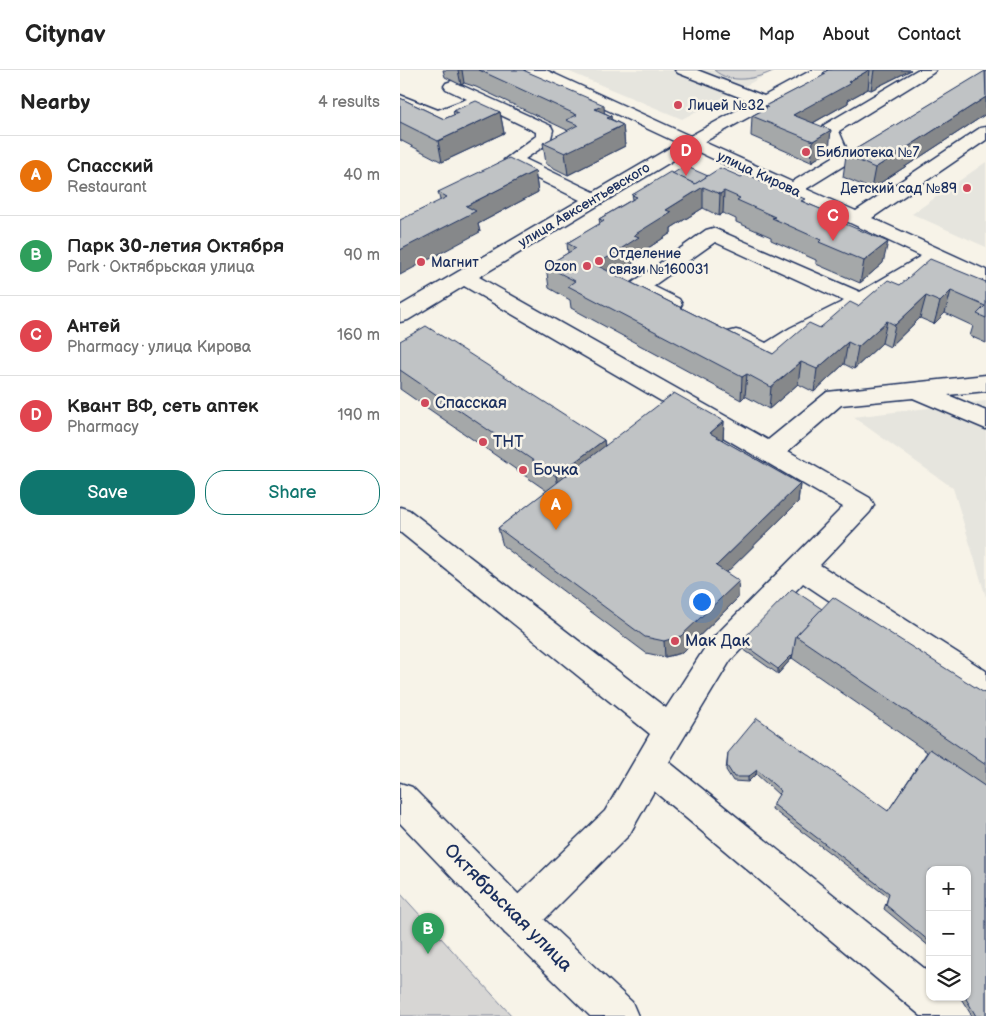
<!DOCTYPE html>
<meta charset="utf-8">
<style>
body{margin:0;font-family:"Balsamiq Sans",sans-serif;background:#f6f6f6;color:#222}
.controls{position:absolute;right:15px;bottom:15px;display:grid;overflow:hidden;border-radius:10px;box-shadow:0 1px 4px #0004}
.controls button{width:45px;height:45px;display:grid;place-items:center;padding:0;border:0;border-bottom:1px solid #e0e0e0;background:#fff;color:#222;font:25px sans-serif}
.you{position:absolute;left:301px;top:531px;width:18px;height:18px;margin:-12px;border:4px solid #fff;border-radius:50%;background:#1a73e8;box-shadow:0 0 0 8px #1a73e833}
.badge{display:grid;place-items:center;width:32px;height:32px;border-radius:50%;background:#0f766e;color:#fff;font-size:16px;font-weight:700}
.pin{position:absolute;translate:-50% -41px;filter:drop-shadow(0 1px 2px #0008)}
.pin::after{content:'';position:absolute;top:26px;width:18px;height:15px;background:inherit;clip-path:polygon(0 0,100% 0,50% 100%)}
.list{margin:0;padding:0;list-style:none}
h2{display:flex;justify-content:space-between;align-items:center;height:65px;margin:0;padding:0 20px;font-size:21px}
h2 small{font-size:16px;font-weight:400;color:#767676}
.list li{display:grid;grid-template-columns:32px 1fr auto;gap:15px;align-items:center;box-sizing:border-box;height:80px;padding:0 20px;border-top:1px solid #e0e0e0}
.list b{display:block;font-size:19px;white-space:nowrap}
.list p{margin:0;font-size:16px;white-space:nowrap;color:#767676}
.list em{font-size:16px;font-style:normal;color:#767676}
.actions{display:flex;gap:10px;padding:15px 20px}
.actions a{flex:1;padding:11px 0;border:1px solid #0f766e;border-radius:20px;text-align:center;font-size:18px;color:#0f766e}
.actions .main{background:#0f766e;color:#fff}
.icon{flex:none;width:28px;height:28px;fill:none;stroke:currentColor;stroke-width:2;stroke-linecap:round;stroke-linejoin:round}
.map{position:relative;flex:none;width:586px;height:946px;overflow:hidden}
header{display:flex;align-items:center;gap:30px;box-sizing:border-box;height:70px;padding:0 25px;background:#fff;border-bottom:1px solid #e0e0e0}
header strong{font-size:24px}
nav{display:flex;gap:28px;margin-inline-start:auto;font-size:18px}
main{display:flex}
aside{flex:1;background:#fff}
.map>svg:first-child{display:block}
.built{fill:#e6e5de}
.green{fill:#d7d6d4;stroke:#798299}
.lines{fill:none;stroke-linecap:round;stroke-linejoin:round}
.minor-casing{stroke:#1b2f5e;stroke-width:3}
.major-casing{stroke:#1b2f5e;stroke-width:3}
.minor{fill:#f7f3e8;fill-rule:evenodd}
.major{fill:#f7f3e8;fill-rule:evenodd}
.wall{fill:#a5a8a9;stroke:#1b2f5e}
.shaded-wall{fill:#86888a;stroke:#1b2f5e}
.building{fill:#c0c3c5;stroke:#1b2f5e}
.poi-dot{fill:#d1495b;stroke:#f7f3e8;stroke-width:2}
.labels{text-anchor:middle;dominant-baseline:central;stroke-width:5;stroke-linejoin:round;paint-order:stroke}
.far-poi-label{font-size:14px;fill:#1b2f5e;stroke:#f7f3e8;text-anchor:start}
.far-street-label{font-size:14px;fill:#1b2f5e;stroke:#f7f3e8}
.poi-label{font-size:16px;fill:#1b2f5e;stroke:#f7f3e8;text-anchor:start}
.near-street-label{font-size:19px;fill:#1b2f5e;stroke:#f7f3e8}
</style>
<header>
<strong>Citynav</strong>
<nav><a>Home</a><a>Map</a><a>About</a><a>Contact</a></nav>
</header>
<main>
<aside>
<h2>Nearby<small>4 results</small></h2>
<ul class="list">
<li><span class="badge" style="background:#e8710a">A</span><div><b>Спасский</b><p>Restaurant</p></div><em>40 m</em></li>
<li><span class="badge" style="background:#2e9e5b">B</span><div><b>Парк 30-летия Октября</b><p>Park · Октябрьская улица</p></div><em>90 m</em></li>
<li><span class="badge" style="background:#e0444e">C</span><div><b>Антей</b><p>Pharmacy · улица Кирова</p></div><em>160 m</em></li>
<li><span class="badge" style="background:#e0444e">D</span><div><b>Квант ВФ, сеть аптек</b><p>Pharmacy</p></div><em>190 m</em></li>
</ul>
<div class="actions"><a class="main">Save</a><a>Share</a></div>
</aside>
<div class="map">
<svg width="586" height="946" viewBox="0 0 586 946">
<rect width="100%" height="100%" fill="#f7f3e8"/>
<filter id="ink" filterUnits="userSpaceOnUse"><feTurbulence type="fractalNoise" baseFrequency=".02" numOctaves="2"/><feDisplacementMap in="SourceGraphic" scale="10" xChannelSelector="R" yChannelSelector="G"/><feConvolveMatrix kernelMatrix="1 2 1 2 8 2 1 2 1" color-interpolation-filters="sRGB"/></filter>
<g filter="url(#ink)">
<g class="built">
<polygon points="165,0 375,0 282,49"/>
<polygon points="586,92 586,177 512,144"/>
<polygon points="586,331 586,527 553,418 453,347"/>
</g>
<g class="green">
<path d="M314,0H375C357,9 331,15 314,0Z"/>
<polygon points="0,823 112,946 0,946"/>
</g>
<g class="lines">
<defs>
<path id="minor" d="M125,0H146L290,66L352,32L278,3L275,0H297L364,26L412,0H431L428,3L304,72L392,112L433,87L422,59L424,55L517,0H536L533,3L439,61L451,89L448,93L406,119L456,141L580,58L586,57V70L472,148L586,200V214L537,193L489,223L406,268L375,288L367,290L359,288L328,272L325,267L328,262L336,260L344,262L366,273L390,258L444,231L315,172L253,216L279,229L282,234L279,239C262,243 246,229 232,221L229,217L232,213L306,160L313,158L460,222L521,186L292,79L79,207L368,370L427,322L586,305V321L548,325L586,341V359L513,328L441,335L388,381L470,428L474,435L470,442L420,495L586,601V632L575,628L403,513L330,591L269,692L530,903V927C554,927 561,921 572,946H521L254,721L229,765L131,863L118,869L105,863L99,850L105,837L205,741L250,664L0,462V437L9,440L266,638L308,573L443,437L64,216L8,250L0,252V236L180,130L107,94L104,90L136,66V62L80,35L38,51L0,36V25L38,40L67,29L46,19L44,16L46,13L52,11L151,56L153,60L150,72L125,89L194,122L278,73L128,3Z"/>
<polygon id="major" points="0,713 12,717 131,837 232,932 238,946 190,946 105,863 0,753"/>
</defs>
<use href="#minor" class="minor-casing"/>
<use href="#major" class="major-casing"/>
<use href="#minor" class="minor"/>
<use href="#major" class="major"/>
</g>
<g class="wall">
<polygon points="43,0 123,0 211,46 211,49 223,55 225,76 168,105 146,94 143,73 167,61 167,60 76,17 64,13 61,15 45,7"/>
<polygon points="428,0 511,0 471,20 468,19 448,30 448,33 413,53 429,81 411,92 351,66 352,46 365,39 365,36 423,6 423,3"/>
<polygon points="586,1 586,44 471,119 443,107 446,85"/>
<polygon points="0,28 44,49 54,45 53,41 100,42 104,63 42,92 0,70"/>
<polygon points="135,101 138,122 78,154 80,162 40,130 38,122"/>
<polygon points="272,104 308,106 405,133 447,150 446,154 483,193 460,213 416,194 416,190 371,170 371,167 336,152 336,149 323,143 319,146 303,138 271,158 271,163 239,184 240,188 216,205 373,284 458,236 500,215 586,212 586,273 570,266 573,256 545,243 534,254 520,248 490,277 482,273 454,299 444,294 414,322 398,314 369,339 345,326 341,330 171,238 170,230 149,218 146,196 168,183 167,173 200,154 199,149 233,129 232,125"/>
<polygon points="0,271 204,370 205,376 324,351 323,369 322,370 400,414 398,432 326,503 338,528 282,583 265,587 246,583 103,476 98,458 147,421 0,319"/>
<polygon points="422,539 586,624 586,946 572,946 560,927 567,927 530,800 530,877 484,839 488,827 372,739 373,734 379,725 356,704 348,712 333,711 326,700 328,683 488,741 527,682 392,588 378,604 340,577 340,572"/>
</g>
<g class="shaded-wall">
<polygon points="58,0 62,0 64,13 61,15"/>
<polygon points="469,0 470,0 468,19 448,30 448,33 395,63 393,45 448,12"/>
<polygon points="474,0 511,0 471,20"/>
<polygon points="586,27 586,44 471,119 475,98"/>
<polygon points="204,35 205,55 195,39"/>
<polygon points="100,42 104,63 42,92 38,71"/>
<polygon points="211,46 212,61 223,55 225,76 168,105 165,83 207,48"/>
<polygon points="431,60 429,81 411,92 413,71"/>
<polygon points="135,101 138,122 78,154 80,162 0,205 0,180 66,136"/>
<polygon points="303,117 303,138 271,158 271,163 239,184 240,188 198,217 196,195 266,140"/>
<polygon points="324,121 323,143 319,146 320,124"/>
<polygon points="488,172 483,193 460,213 464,191"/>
<polygon points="551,221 545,243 534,254 540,232"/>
<polygon points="526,226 520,248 490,277 495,255"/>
<polygon points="487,251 482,273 454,299 458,277"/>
<polygon points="448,272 444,294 414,322 417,299"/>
<polygon points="401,292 398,314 369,339 371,317"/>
<polygon points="347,304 345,326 341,330 342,307"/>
<polygon points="324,351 323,369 309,381 310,363"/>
<polygon points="204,370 207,394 161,430 156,406"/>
<polygon points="400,414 398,432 316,513 316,496"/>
<polygon points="339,511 338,528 282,583 265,587 264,571"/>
<polygon points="393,584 392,588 378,604 378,599"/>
<polygon points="357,700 356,704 348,712 348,707"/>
</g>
<g class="building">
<polygon points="79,0 123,0 204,35 195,39 211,46 207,48 223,55 165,83 143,73 178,55 166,50 177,45"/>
<polygon points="428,0 469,0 448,12 451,13 393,45 431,60 413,71 352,46 368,37 365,36 426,4 423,3"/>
<polygon points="585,1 586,27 475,98 446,85"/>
<polygon points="0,28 44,49 58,43 53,41 76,31 100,42 38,71 0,52"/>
<polygon points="109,88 135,101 66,136 76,141 0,180 0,150 47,127 38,122"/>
<polygon points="285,96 308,106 295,114 272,104"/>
<polygon points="320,98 341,107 346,104 405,129 401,131 447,150 443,153 488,172 464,191 419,172 421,170 372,148 375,147 337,130 340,128 324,121 320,124 303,117 266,140 271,142 234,165 239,167 196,195 373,284 409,253 420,258 450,232 458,236 488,210 500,215 530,189 586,212 586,248 577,244 585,236 551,221 540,232 526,226 495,255 487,251 458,277 448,272 417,299 401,292 371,317 347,304 342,307 168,216 175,211 146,196 176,178 167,173 204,151 199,149 237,127 232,125 270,102 295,114"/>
<polygon points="26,256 204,370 156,406 0,300 0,271"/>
<polygon points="274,323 324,351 310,363 400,414 316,496 339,511 281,566 264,571 245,567 98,458"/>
<polygon points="392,519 422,539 396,566 393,584 378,599 340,572"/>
<polygon points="433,527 586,624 586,695 396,566"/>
<polygon points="357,648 488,741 530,679 586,717 586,946 576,946 565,927 567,927 567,800 530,800 530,872 486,835 489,823 373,734 381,721 357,700 348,707 334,707 327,696 328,683"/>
</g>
</g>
<g class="poi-dot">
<circle cx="278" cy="35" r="5"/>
<circle cx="406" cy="82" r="5"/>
<circle cx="567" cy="118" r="5"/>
<circle cx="199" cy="191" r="5"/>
<circle cx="21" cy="192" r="5"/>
<circle cx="187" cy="196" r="5"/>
<circle cx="25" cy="333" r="5"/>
<circle cx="83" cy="372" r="5"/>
<circle cx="123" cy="400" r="5"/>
<circle cx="275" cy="571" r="5"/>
</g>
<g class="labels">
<g class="far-poi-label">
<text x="288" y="35">Лицей №32</text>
<text x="416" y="82">Библиотека №7</text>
<text x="557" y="118" text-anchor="end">Детский сад №89</text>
<text x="209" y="183">Отделение<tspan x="209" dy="16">связи №160031</tspan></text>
<text x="31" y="192">Магнит</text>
<text x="177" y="196" text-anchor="end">Ozon</text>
</g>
<g class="far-street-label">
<text transform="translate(359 104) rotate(25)">улица Кирова</text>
<text transform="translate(184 135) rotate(-31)">улица Авксентьевского</text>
</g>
<g class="poi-label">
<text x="35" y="333">Спасская</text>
<text x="93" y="372">ТНТ</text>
<text x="133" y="400">Бочка</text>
<text x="285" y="571">Мак Дак</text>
</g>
<g class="near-street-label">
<text transform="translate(108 838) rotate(45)">Октябрьская улица</text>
</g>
</g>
</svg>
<div class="controls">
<button>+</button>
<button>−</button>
<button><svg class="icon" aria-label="layers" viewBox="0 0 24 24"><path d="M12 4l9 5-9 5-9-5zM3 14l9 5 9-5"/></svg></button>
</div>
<div class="you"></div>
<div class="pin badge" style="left:156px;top:460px;background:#e8710a">A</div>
<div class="pin badge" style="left:28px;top:884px;background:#2e9e5b">B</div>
<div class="pin badge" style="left:433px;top:171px;background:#e0444e">C</div>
<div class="pin badge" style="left:286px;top:106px;background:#e0444e">D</div>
</div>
</main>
